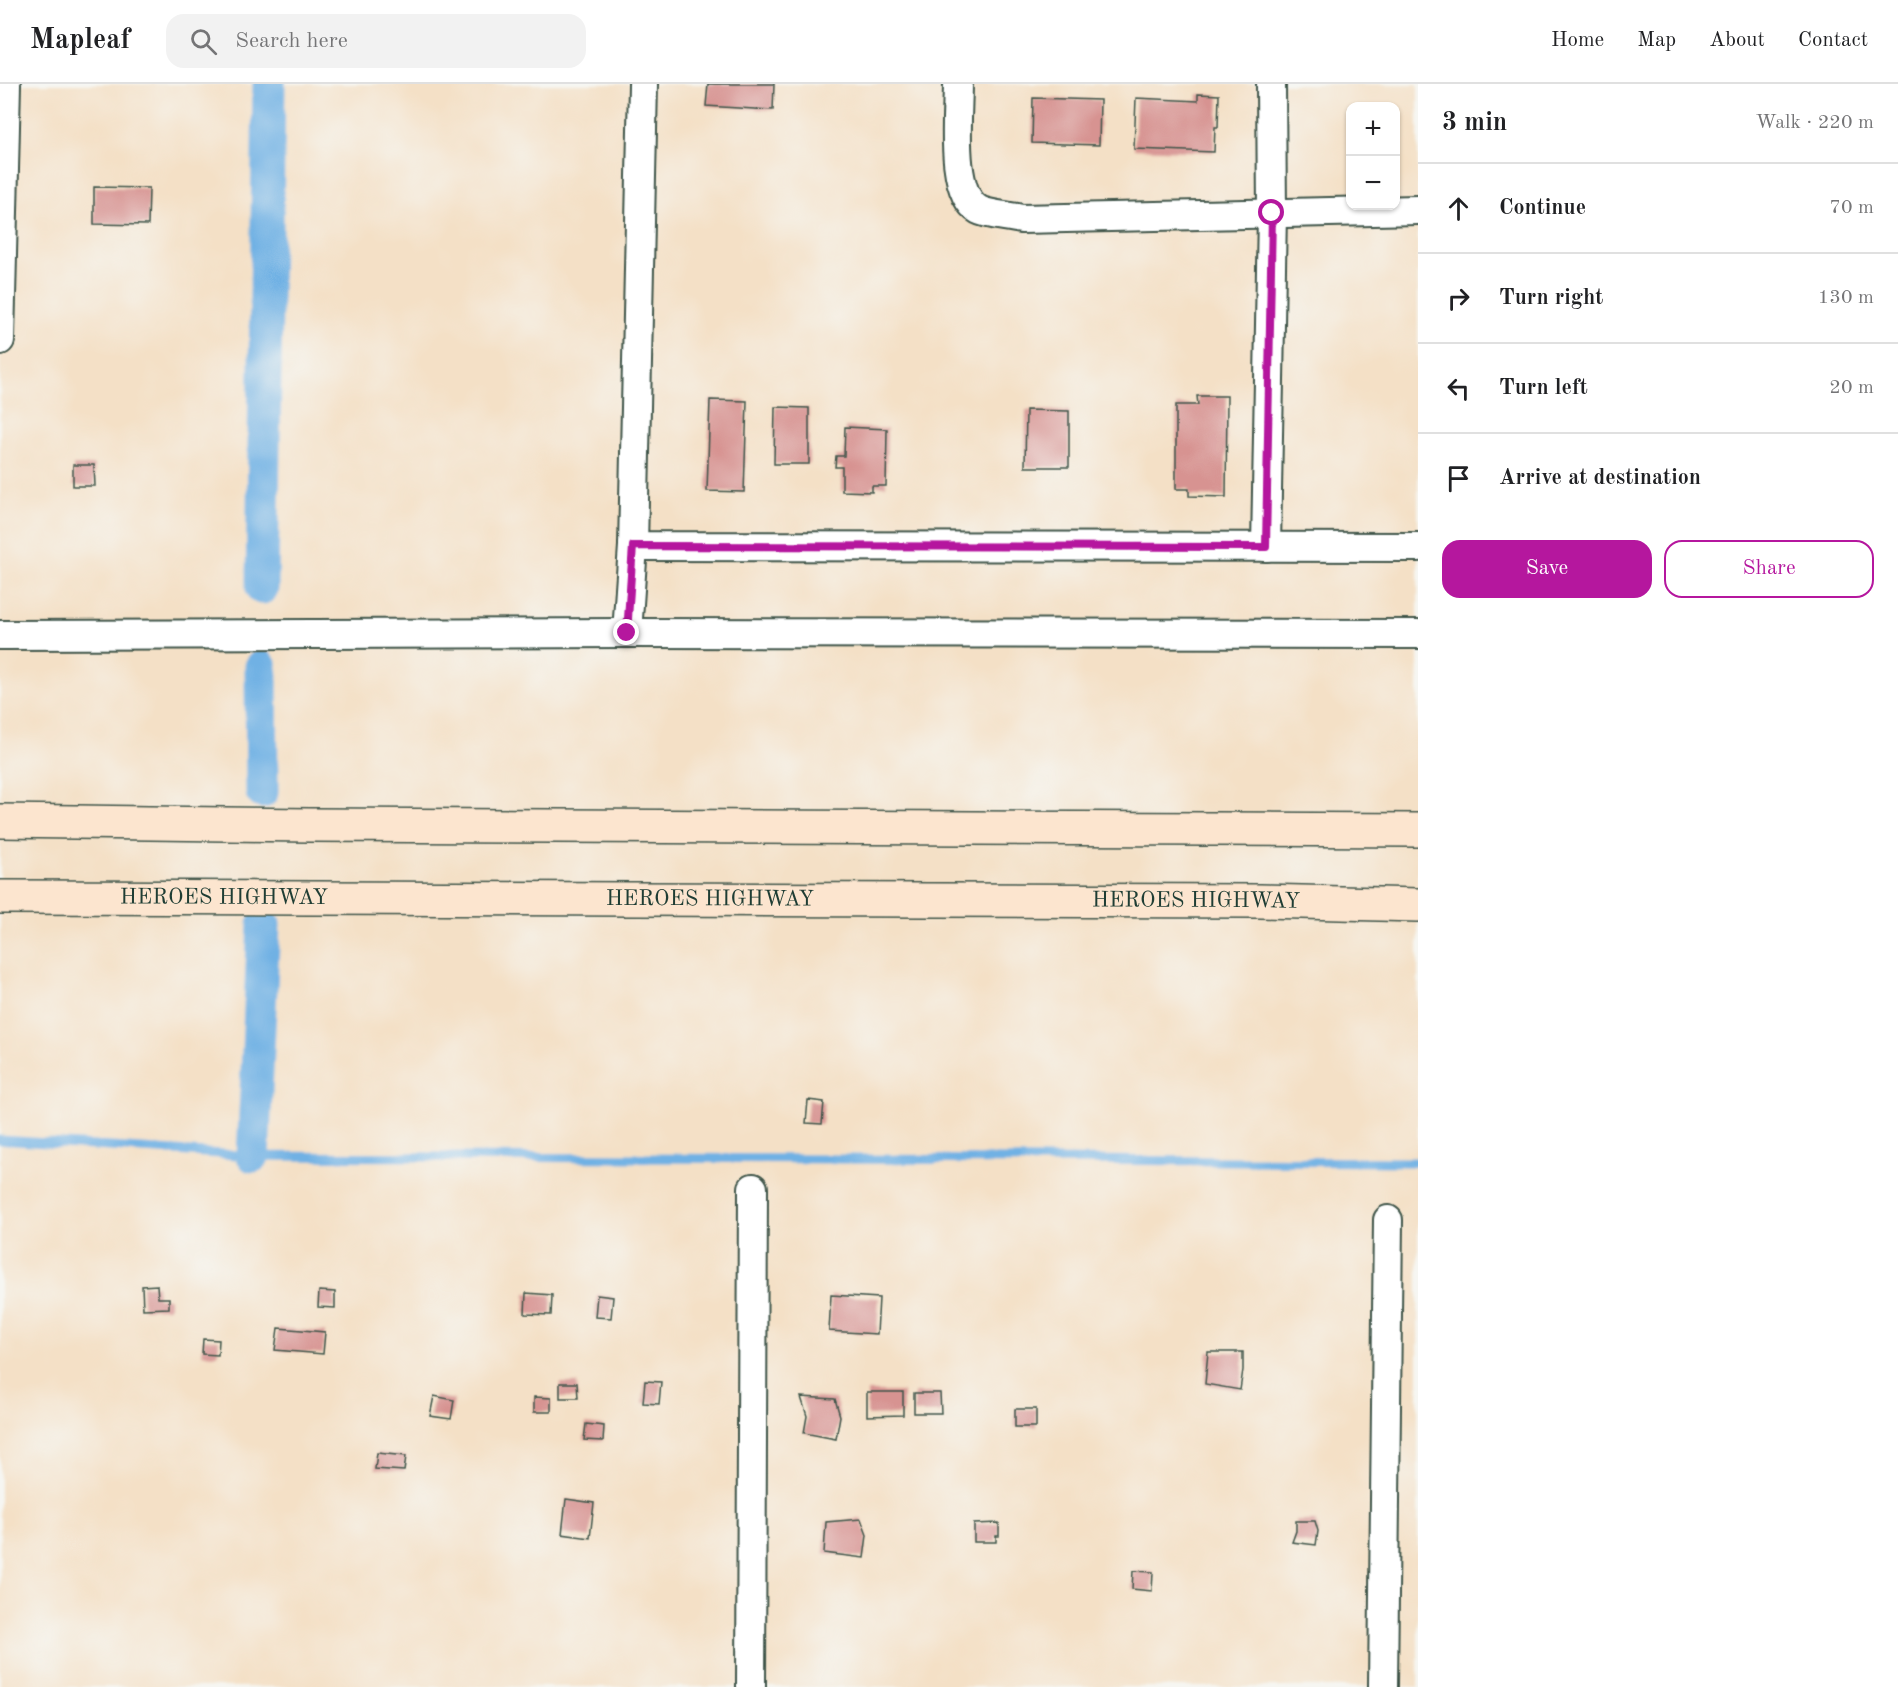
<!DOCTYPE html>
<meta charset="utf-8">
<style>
body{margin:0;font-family:"Old Standard TT",serif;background:#f2f2f2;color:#202124}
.controls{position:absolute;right:18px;top:18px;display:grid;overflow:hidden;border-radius:12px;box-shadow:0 2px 4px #0004}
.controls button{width:54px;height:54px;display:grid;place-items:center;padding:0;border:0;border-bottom:2px solid #e0e0e0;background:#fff;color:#202124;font:30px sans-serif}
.stop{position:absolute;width:18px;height:18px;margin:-14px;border:4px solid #b5179e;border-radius:50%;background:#fff}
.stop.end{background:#b5179e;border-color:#fff;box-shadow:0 2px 6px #0008}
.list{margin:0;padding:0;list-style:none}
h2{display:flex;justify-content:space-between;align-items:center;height:78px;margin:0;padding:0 24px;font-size:26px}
h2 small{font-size:20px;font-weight:400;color:#757577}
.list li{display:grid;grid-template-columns:39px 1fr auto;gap:18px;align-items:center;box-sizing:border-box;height:90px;padding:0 24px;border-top:2px solid #e0e0e0}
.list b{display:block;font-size:22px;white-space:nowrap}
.list em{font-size:20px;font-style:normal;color:#757577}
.actions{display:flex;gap:12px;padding:18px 24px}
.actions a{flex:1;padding:14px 0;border:2px solid #b5179e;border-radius:18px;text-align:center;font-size:21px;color:#b5179e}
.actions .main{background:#b5179e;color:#fff}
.icon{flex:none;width:33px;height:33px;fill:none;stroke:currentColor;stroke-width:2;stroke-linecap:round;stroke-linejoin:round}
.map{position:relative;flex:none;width:1418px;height:1603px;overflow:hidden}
header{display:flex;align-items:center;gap:36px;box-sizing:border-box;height:84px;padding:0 30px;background:#fff;border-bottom:2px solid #e0e0e0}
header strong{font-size:28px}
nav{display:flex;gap:33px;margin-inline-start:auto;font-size:21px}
.search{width:420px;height:54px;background:#f2f2f2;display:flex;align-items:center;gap:15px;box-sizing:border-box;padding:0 21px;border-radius:18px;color:#757577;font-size:22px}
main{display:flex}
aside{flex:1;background:#fff}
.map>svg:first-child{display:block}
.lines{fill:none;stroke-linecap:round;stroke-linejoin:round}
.stream{stroke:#6fb1e4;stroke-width:9}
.canal{stroke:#6fb1e4;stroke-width:33}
.building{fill:#d79391}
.street-casing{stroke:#3f554a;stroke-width:32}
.secondary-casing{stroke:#3f554a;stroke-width:36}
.street{stroke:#fff;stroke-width:28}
.secondary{stroke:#fce5cf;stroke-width:33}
.route{stroke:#b5179e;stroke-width:8}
.labels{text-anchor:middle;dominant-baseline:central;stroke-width:6;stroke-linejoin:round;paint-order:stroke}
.street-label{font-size:22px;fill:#1f3d34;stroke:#f6f6f2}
</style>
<header>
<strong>Mapleaf</strong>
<div class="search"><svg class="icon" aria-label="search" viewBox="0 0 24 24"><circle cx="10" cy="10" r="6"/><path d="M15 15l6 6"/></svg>Search here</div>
<nav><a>Home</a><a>Map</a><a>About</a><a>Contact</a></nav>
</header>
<main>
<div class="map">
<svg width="1418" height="1603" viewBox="0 0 1418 1603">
<rect width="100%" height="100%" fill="#f6f6f2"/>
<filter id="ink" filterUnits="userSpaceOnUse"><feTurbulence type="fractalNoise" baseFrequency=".0167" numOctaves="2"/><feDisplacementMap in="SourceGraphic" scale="12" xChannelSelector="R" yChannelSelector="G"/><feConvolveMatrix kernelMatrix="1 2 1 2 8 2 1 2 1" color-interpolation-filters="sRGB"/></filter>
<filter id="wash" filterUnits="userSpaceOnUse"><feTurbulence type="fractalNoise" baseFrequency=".008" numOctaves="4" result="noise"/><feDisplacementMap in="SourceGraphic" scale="24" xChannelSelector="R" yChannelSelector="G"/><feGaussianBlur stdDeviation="1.35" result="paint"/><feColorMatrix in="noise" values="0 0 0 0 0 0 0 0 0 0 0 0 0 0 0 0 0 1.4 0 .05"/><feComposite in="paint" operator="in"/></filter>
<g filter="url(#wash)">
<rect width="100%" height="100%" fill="#f4e0c6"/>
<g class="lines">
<polyline class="stream" points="0,1056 253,1072 1418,1078"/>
<g class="canal">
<polyline points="262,504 269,0"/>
<polyline points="261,583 262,708"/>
<polyline points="253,1072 264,840"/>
</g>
</g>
<g id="blocks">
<g class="building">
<polygon points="708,0 774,0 773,26 706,22"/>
<polygon points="1198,10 1219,11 1218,43 1215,43 1214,68 1134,65 1136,14 1198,17"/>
<polygon points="1033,14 1100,16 1099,61 1032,59"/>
<polygon points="94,103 149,104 148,141 94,140"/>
<polygon points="1197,312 1227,312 1226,413 1189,412 1189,405 1176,405 1176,321 1198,321"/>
<polygon points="710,316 747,317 744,408 707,407"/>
<polygon points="775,323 809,324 809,380 774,380"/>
<polygon points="1026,326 1069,327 1069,383 1025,383"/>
<polygon points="845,343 887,345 886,402 872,402 872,408 842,407 842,383 835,383 836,372 844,372"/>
<polygon points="73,381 94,381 95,402 73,402"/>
<polygon points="808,1016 824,1018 822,1040 806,1039"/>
<polygon points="157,1201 158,1214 169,1214 169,1224 143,1225 142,1202"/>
<polygon points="319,1207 335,1208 335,1224 318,1223"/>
<polygon points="526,1209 552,1211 551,1231 525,1230"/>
<polygon points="597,1211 613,1213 611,1234 595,1233"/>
<polygon points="831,1211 879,1214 877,1250 829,1247"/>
<polygon points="278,1244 325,1248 323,1270 275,1266"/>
<polygon points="203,1255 219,1256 218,1271 202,1270"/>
<polygon points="1208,1268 1243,1268 1243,1286 1240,1306 1205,1300"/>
<polygon points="645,1297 661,1298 659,1320 643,1319"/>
<polygon points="560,1299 577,1299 578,1314 560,1314"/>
<polygon points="867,1308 903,1308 903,1331 867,1332"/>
<polygon points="914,1309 940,1309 941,1329 914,1329"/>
<polygon points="434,1312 454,1316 451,1335 430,1332"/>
<polygon points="534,1313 551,1314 551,1328 534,1328"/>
<polygon points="801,1313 835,1315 840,1332 836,1355 804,1349 807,1332"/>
<rect x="1015" y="1325" width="21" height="18"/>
<polygon points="586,1340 604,1342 603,1357 584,1356"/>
<polygon points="377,1369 406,1372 404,1387 375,1385"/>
<polygon points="566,1415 594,1419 590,1454 562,1450"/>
<polygon points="861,1435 867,1451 864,1474 824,1469 826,1438"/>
<polygon points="1296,1437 1315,1437 1318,1447 1316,1461 1292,1458 1296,1447"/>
<polygon points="999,1439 999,1452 996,1452 996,1458 974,1458 974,1440"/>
<polygon points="1133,1487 1153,1488 1152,1507 1132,1505"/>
</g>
</g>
</g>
<g filter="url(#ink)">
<use href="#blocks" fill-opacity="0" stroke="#3f554a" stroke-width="1.5"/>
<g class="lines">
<defs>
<g id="street">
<polyline points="643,0 633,462 1418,463"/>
<path d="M958,0C958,31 949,109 979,126C988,131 1010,132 1021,135L1418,126"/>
<polyline points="0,256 6,0"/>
<polyline points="1266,463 1272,129 1271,0"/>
<polyline points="627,549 633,462"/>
<polyline points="0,551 627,549 1418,550"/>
<polyline points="751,1603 753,1104"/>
<polyline points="1383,1603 1388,1136"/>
</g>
<g id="secondary">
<polyline points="0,737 310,741 1418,746"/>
<path id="s1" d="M0,813L1260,817L1418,821"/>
</g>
</defs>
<use href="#street" class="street-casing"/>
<use href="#secondary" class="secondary-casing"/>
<use href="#street" class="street"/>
<use href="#secondary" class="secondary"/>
</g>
</g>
<g class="lines" filter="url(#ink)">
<polyline class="route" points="627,549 633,462 1266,463 1272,129"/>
</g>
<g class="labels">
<g class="street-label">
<text stroke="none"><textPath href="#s1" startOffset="224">HEROES HIGHWAY</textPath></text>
<text stroke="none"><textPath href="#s1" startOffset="710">HEROES HIGHWAY</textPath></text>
<text stroke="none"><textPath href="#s1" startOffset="1196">HEROES HIGHWAY</textPath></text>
</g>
</g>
</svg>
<div class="controls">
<button>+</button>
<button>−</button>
</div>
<div class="stop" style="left:1272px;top:129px"></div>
<div class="stop end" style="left:627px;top:549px"></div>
</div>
<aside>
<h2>3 min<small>Walk · 220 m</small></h2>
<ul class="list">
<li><svg class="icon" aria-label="ahead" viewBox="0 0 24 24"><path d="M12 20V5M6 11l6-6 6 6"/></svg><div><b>Continue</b></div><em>70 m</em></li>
<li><svg class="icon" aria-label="right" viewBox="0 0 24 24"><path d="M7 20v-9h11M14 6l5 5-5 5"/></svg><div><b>Turn right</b></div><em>130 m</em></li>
<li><svg class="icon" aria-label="left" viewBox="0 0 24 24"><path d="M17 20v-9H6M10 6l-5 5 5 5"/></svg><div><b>Turn left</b></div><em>20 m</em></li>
<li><svg class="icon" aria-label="arrive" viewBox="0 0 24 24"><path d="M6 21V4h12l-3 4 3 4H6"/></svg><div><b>Arrive at destination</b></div></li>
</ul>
<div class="actions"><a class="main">Save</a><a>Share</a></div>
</aside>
</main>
